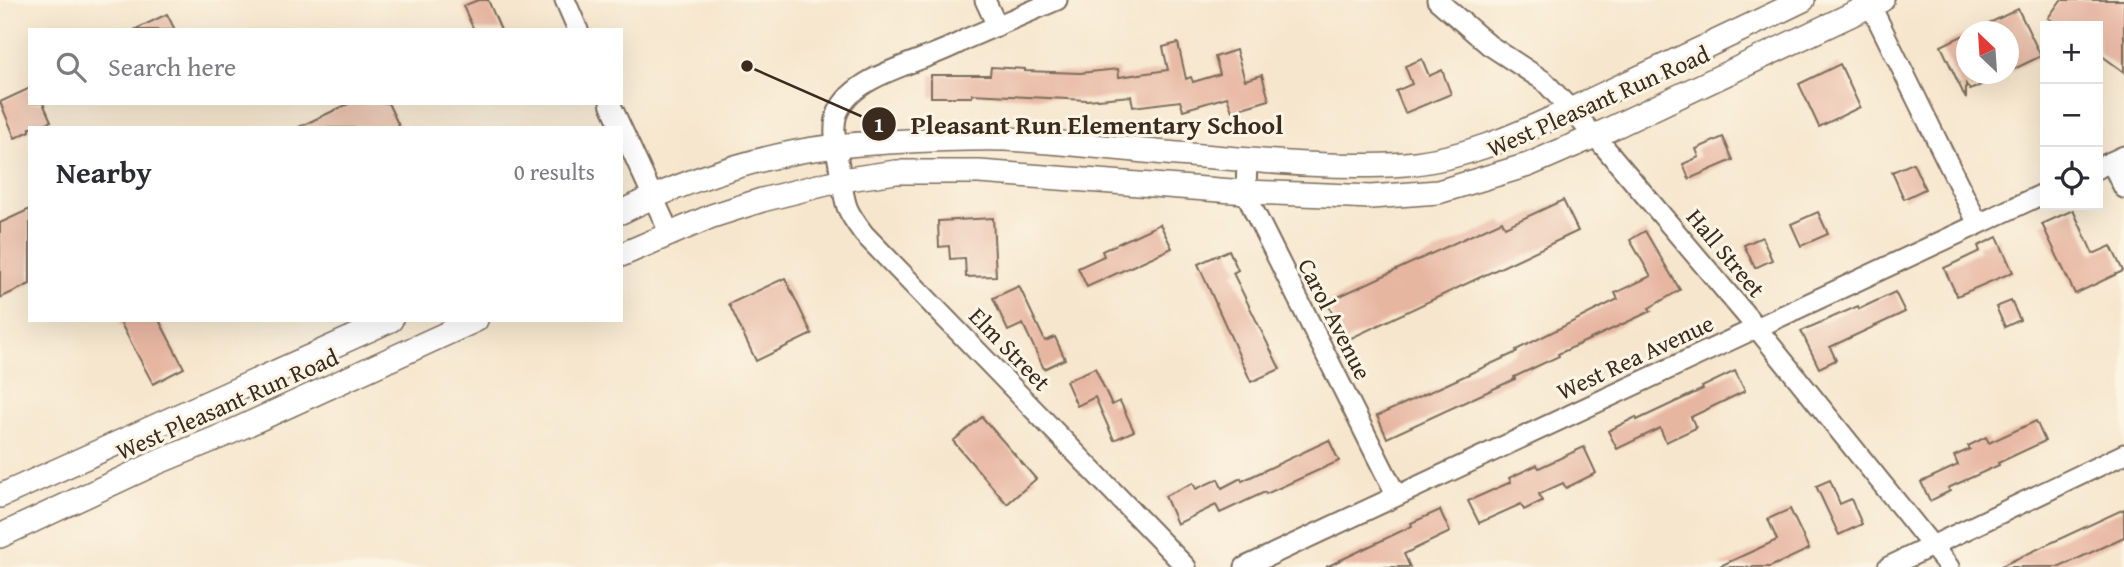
<!DOCTYPE html>
<meta charset="utf-8">
<style>
body{margin:0;font-family:"Gentium Book Plus",serif;background:#f7f7f7;color:#2b2b33}
.controls{position:absolute;right:21px;top:21px;display:grid;overflow:hidden;border-radius:0px;box-shadow:0 7px 28px #0002}
.controls button{width:63px;height:63px;display:grid;place-items:center;padding:0;border:0;border-bottom:2px solid #e1e1e2;background:#fff;color:#2b2b33;font:35px sans-serif}
.compass{position:absolute;left:1956px;top:21px;width:63px;height:63px;border-radius:50%;background:#fff;box-shadow:0 7px 28px #0002;rotate:335deg}
.list{margin:0;padding:0;list-style:none}
h2{display:flex;justify-content:space-between;align-items:center;height:91px;margin:0;padding:0 28px;font-size:30px}
h2 small{font-size:23px;font-weight:400;color:#7c7c81}
.icon{flex:none;width:38px;height:38px;fill:none;stroke:currentColor;stroke-width:2;stroke-linecap:round;stroke-linejoin:round}
.map{position:relative;flex:none;width:2124px;height:567px;overflow:hidden}
.search{position:absolute;background:#fff;box-shadow:0 7px 28px #0002;left:28px;top:28px;width:595px;height:77px;display:flex;align-items:center;gap:18px;box-sizing:border-box;padding:0 24px;border-radius:0px;color:#7c7c81;font-size:26px}
.panel{position:absolute;background:#fff;box-shadow:0 7px 28px #0002;left:28px;top:126px;width:595px;height:196px;border-radius:0px}
.map>svg:first-child{display:block}
.building{fill:#e7b6a1}
.lines{fill:none;stroke-linecap:round;stroke-linejoin:round}
.minor-casing{stroke:#7c6c5b;stroke-width:23}
.major-casing{stroke:#7c6c5b;stroke-width:26}
.minor{stroke:#fff;stroke-width:19}
.major{stroke:#fff;stroke-width:23}
.labels{text-anchor:middle;dominant-baseline:central;stroke-width:6;stroke-linejoin:round;paint-order:stroke}
.street-label{font-size:24px;fill:#3b2a1e;stroke:#fcf5e5}
.leader{fill:none;stroke:#3b2a1e;stroke-width:2.5}
.callout-dot{fill:#3b2a1e;stroke:#fcf5e5;stroke-width:2.5}
.mark-label{font-size:21px;text-anchor:middle;font-weight:bold;fill:#fff}
.callout-label{font-size:26px;text-anchor:middle;font-weight:bold;fill:#3b2a1e;stroke:#fcf5e5;stroke-width:6;stroke-linejoin:round;paint-order:stroke}
</style>
<div class="map">
<svg width="2124" height="567" viewBox="0 0 2124 567">
<rect width="100%" height="100%" fill="#fcf5e5"/>
<filter id="ink" filterUnits="userSpaceOnUse"><feTurbulence type="fractalNoise" baseFrequency=".0143" numOctaves="2"/><feDisplacementMap in="SourceGraphic" scale="14" xChannelSelector="R" yChannelSelector="G"/><feConvolveMatrix kernelMatrix="1 2 1 2 8 2 1 2 1" color-interpolation-filters="sRGB"/></filter>
<filter id="wash" filterUnits="userSpaceOnUse"><feTurbulence type="fractalNoise" baseFrequency=".00686" numOctaves="4" result="noise"/><feDisplacementMap in="SourceGraphic" scale="28" xChannelSelector="R" yChannelSelector="G"/><feGaussianBlur stdDeviation="1.57" result="paint"/><feColorMatrix in="noise" values="0 0 0 0 0 0 0 0 0 0 0 0 0 0 0 0 0 1.4 0 .05"/><feComposite in="paint" operator="in"/></filter>
<g filter="url(#wash)">
<rect width="100%" height="100%" fill="#f6e6cd"/>
<g id="blocks">
<g class="building">
<polygon points="478,0 488,0 501,30 474,30 463,6"/>
<polygon points="2061,0 2124,0 2124,72 2098,53 2098,26 2060,26 2048,18"/>
<polygon points="2018,9 2041,56 2008,72 2008,32 1971,32"/>
<polygon points="167,14 175,30 134,30"/>
<polygon points="1966,34 1966,74 2005,74 1970,90 1966,84 1966,99 1941,46"/>
<polygon points="1178,43 1186,79 1191,77 1193,82 1220,74 1215,57 1236,50 1245,80 1262,75 1269,100 1232,111 1227,97 1183,110 1180,101 1133,107 1131,96 1087,100 972,94 972,97 931,97 931,75 990,75 991,67 1025,69 1025,71 1080,73 1118,69 1119,77 1168,70 1163,47"/>
<polygon points="1422,59 1429,76 1442,70 1451,94 1405,113 1396,91 1412,84 1405,66"/>
<polygon points="1840,64 1860,107 1819,127 1799,84"/>
<polygon points="30,88 30,103 43,103 51,121 36,128 30,128 30,131 15,138 0,102"/>
<polygon points="350,103 388,103 400,128 297,128"/>
<polygon points="1723,137 1733,160 1689,179 1683,164 1699,157 1696,149"/>
<polygon points="1913,163 1925,189 1904,199 1892,172"/>
<polygon points="1563,200 1578,231 1345,341 1327,302 1502,221 1505,227"/>
<polygon points="30,209 30,284 0,298 0,223"/>
<polygon points="2073,210 2093,254 2111,246 2123,271 2075,294 2042,224"/>
<polygon points="1818,212 1828,234 1801,246 1791,224"/>
<polygon points="993,218 996,276 966,277 965,258 950,259 949,246 939,247 938,221"/>
<polygon points="1160,224 1172,248 1087,287 1078,268 1104,256 1102,251"/>
<polygon points="1645,231 1680,290 1649,308 1651,311 1558,354 1559,356 1514,377 1515,379 1387,438 1377,416 1517,352 1516,350 1618,299 1615,293 1651,276 1630,240"/>
<polygon points="1762,237 1772,260 1755,268 1744,245"/>
<polygon points="1997,237 2013,272 1957,296 1944,268 1980,251 1978,246"/>
<polygon points="1229,250 1238,270 1233,273 1280,369 1251,382 1198,264"/>
<polygon points="785,278 812,334 756,361 729,304"/>
<polygon points="1019,286 1045,341 1055,337 1065,359 1044,369 1023,324 1008,331 993,298"/>
<polygon points="1895,292 1905,312 1830,347 1836,360 1819,368 1801,331 1858,306 1859,309"/>
<polygon points="2011,301 2020,320 2005,327 1996,307"/>
<polygon points="119,320 159,320 184,368 153,384"/>
<polygon points="1095,368 1112,405 1120,401 1134,431 1114,440 1095,397 1077,406 1066,381"/>
<polygon points="1735,371 1745,391 1691,417 1696,428 1666,442 1660,428 1617,449 1608,431 1636,417 1637,420 1703,389 1702,387"/>
<polygon points="982,417 1036,479 1007,504 953,441"/>
<polygon points="2036,421 2045,441 1998,463 1999,465 1948,488 1950,491 1930,501 1921,482 1958,465 1954,456 1970,449 1968,446 1986,437 1989,443"/>
<polygon points="1329,440 1339,461 1266,494 1265,492 1220,513 1216,505 1177,524 1165,496 1193,483 1196,489 1218,479 1222,488 1241,478 1242,481"/>
<polygon points="1584,447 1596,473 1566,488 1563,483 1539,494 1542,501 1524,510 1521,504 1479,523 1468,501 1511,482 1509,478 1537,465 1539,468"/>
<polygon points="1830,480 1840,504 1851,499 1862,524 1839,535 1816,486"/>
<polygon points="1790,509 1809,549 1770,567 1718,567 1777,540 1768,519"/>
<polygon points="2124,509 2124,537 2060,567 1999,567"/>
<polygon points="1440,510 1450,532 1404,554 1410,567 1326,567 1412,526 1411,523"/>
</g>
</g>
</g>
<g filter="url(#ink)">
<use href="#blocks" fill-opacity="0" stroke="#7c6c5b" stroke-width="2"/>
<g class="lines">
<defs>
<g id="minor">
<polyline points="565,0 578,30"/>
<polyline points="985,0 997,26"/>
<path d="M1057,0L966,39C930,62 856,71 838,112C832,126 836,145 838,160C841,175 842,192 847,207C851,217 858,226 864,234L1186,567"/>
<polyline points="1437,0 1489,45 1544,81 1595,136 1756,327 1949,567"/>
<polyline points="1868,0 1978,224"/>
<polyline points="610,103 670,234"/>
<polyline points="1247,160 1246,192 1254,211 1396,495"/>
<polyline points="2111,162 2124,188"/>
<polyline points="2098,168 2124,156"/>
<polyline points="1245,567 2045,193"/>
<polyline points="1888,567 2124,454"/>
</g>
<g id="major">
<path d="M621,212C676,185 735,164 796,152C826,146 857,144 888,142C927,140 966,138 1005,139C1066,142 1128,150 1190,155C1261,161 1334,169 1405,164C1477,158 1544,122 1608,92C1673,62 1739,31 1803,0"/>
<polyline points="621,255 712,216 762,200 842,180 896,172 979,172 1246,192 1326,195 1371,197 1438,192 1528,165 1595,136 1882,0"/>
<polyline points="0,496 391,320"/>
<polyline points="0,536 156,463 229,433 476,320"/>
</g>
</defs>
<use href="#minor" class="minor-casing"/>
<use href="#major" class="major-casing"/>
<use href="#minor" class="minor"/>
<use href="#major" class="major"/>
</g>
</g>
<g class="labels">
<g class="street-label">
<text transform="translate(1598 101) rotate(-24)">West Pleasant Run Road</text>
<text transform="translate(1726 253) rotate(50)">Hall Street</text>
<text transform="translate(1335 319) rotate(63)">Carol Avenue</text>
<text transform="translate(1010 349) rotate(46)">Elm Street</text>
<text transform="translate(1635 357) rotate(-25)">West Rea Avenue</text>
<text transform="translate(227 404) rotate(-24)">West Pleasant Run Road</text>
</g>
</g>
<path class="leader" d="M747 66L879 124"/>
<g class="callout-dot">
<circle cx="747" cy="66" r="7"/>
<circle cx="879" cy="124" r="18"/>
</g>
<g class="mark-label">
<text x="879" y="132">1</text>
</g>
<g class="callout-label">
<text x="1097" y="134">Pleasant Run Elementary School</text>
</g>
</svg>
<div class="controls">
<button>+</button>
<button>−</button>
<button><svg class="icon" aria-label="locate" viewBox="0 0 24 24"><circle cx="12" cy="12" r="6"/><path d="M12 2v4M12 18v4M2 12h4M18 12h4"/></svg></button>
</div>
<svg class="compass" viewBox="-18 -18 36 36"><path d="M0-13l5 13h-10z" fill="#e53935"/><path d="M0 13l5-13h-10z" fill="#7c7c81"/></svg>
<div class="search"><svg class="icon" aria-label="search" viewBox="0 0 24 24"><circle cx="10" cy="10" r="6"/><path d="M15 15l6 6"/></svg>Search here</div>
<section class="panel">
<h2>Nearby<small>0 results</small></h2>
<ul class="list">
</ul>
</section>
</div>
